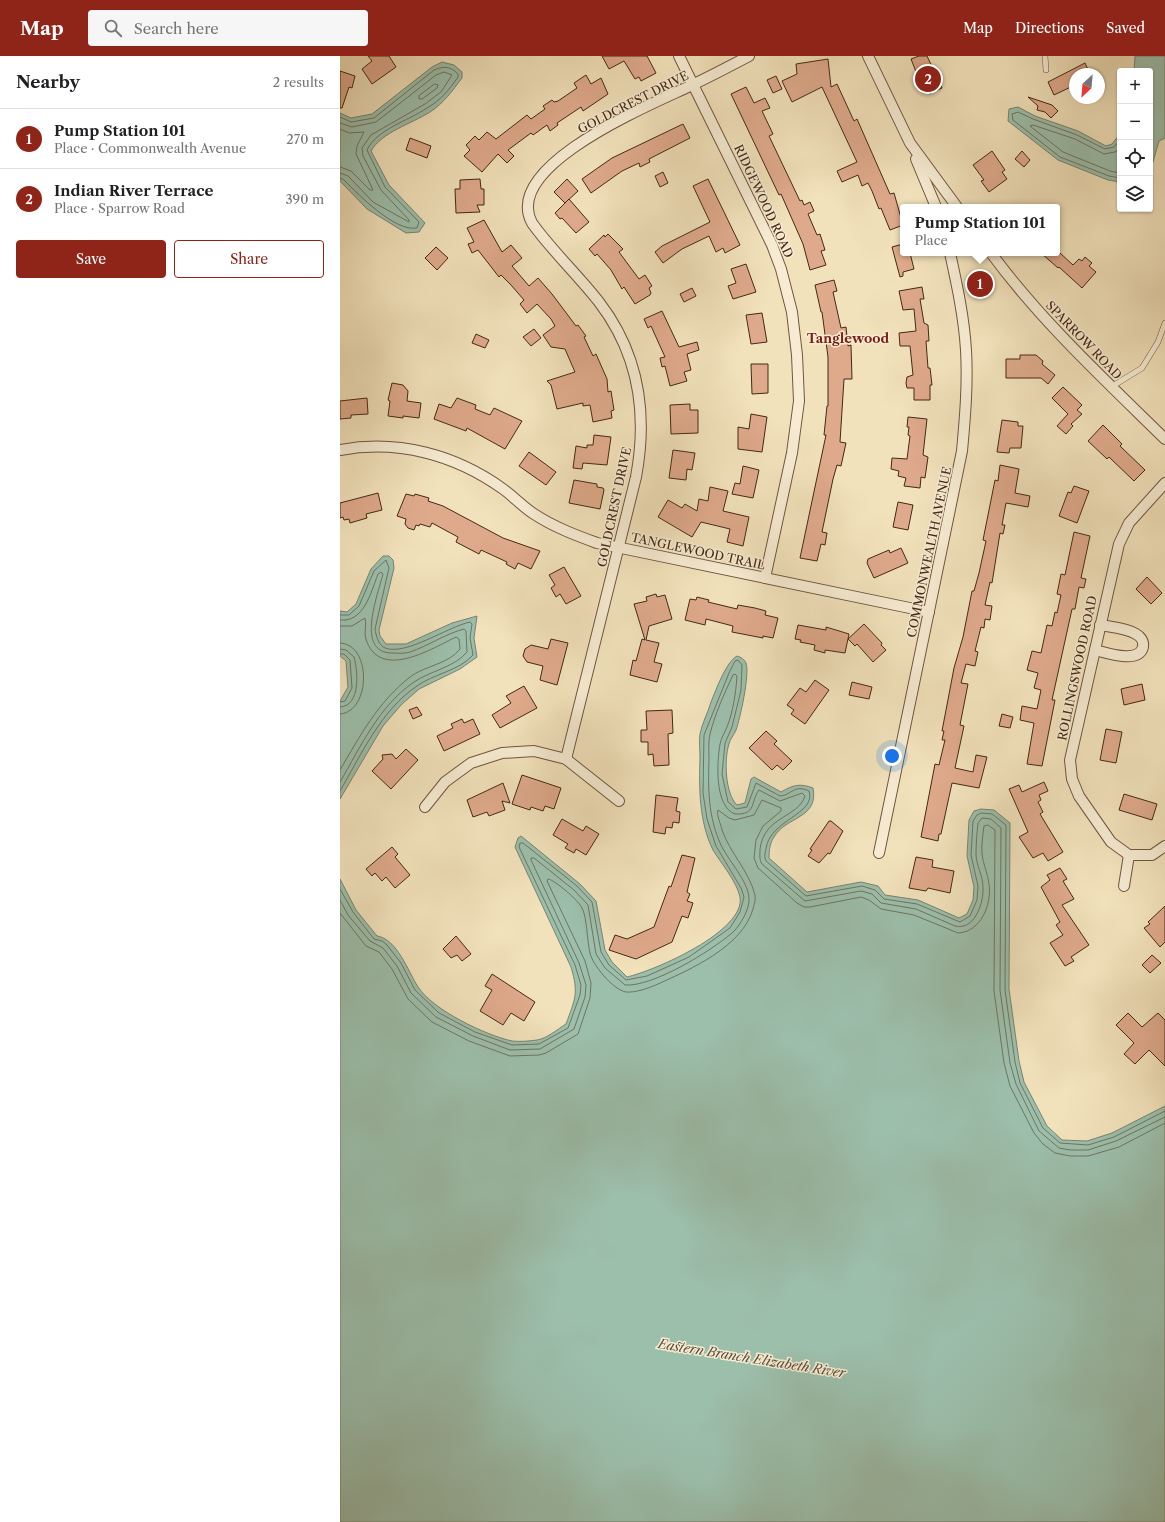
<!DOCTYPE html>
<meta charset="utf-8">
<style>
body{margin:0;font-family:"Libre Caslon Text",serif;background:#f6f6f6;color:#202124}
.controls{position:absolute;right:12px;top:12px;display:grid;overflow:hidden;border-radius:4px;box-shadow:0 1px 3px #0004}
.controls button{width:36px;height:36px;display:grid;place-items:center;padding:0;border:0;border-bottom:1px solid #e0e0e0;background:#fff;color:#202124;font:20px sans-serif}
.compass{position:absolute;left:729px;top:12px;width:36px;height:36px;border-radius:50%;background:#fff;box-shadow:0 1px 3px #0004;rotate:206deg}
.you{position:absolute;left:552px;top:700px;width:14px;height:14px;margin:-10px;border:3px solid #fff;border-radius:50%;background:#1a73e8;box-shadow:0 0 0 6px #1a73e833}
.badge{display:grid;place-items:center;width:26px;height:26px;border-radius:50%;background:#8f2418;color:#fff;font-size:13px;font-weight:700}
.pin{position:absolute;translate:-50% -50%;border:2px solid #fff;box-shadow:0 1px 4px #0006}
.popup{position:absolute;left:560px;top:148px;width:160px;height:52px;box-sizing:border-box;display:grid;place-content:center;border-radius:4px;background:#fff;filter:drop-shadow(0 1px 3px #0005);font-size:13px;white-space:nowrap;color:#757577}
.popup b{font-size:15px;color:#202124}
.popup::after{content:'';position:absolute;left:50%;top:100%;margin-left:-8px;border:8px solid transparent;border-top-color:#fff}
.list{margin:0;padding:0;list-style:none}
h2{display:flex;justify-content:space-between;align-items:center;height:52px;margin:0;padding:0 16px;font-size:17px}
h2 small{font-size:13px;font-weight:400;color:#757577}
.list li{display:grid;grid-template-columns:26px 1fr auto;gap:12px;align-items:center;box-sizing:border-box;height:60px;padding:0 16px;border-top:1px solid #e0e0e0}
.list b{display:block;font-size:15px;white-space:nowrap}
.list p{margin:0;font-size:13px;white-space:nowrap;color:#757577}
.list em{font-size:13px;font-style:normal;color:#757577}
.actions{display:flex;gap:8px;padding:12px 16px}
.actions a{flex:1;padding:9px 0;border:1px solid #8f2418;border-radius:4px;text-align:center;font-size:14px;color:#8f2418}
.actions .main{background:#8f2418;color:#fff}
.icon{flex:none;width:22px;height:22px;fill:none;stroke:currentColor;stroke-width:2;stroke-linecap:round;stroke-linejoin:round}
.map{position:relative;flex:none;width:825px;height:1466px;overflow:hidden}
header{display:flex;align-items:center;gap:24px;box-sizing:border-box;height:56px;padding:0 20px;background:#8f2418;color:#fff}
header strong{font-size:19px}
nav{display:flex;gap:22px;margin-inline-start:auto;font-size:14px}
.search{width:280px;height:36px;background:#f6f6f6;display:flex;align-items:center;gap:10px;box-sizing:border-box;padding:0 14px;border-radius:4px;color:#757577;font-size:15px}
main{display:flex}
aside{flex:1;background:#fff}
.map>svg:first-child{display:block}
.water{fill:#9cbfac;stroke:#798370}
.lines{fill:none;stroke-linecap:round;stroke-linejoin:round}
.shore{stroke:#707460;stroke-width:1}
.building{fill:#dfaa8c;stroke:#442815}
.lane-casing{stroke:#70563f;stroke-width:6}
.street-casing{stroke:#70563f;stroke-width:12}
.lane{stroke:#f7ecd3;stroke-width:5}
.street{stroke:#f7ecd3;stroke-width:10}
.labels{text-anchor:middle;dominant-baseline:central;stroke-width:3;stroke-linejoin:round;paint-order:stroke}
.street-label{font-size:12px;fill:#442815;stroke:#f7ecd3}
.neighbourhood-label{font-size:13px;font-weight:bold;fill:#7a1f14;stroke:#f7ecd3}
.water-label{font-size:13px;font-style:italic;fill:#5a4e3b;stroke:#f7ecd3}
</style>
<header>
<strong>Map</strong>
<div class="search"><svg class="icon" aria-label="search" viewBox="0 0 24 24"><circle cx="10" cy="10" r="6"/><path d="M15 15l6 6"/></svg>Search here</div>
<nav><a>Map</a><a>Directions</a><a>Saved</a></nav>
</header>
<main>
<aside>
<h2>Nearby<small>2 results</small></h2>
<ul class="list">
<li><span class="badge">1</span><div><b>Pump Station 101</b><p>Place · Commonwealth Avenue</p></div><em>270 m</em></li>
<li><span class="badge">2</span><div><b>Indian River Terrace</b><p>Place · Sparrow Road</p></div><em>390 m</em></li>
</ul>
<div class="actions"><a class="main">Save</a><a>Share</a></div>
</aside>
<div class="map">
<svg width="825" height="1466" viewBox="0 0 825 1466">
<rect width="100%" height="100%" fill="#f2e2bc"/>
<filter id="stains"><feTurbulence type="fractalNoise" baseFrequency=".005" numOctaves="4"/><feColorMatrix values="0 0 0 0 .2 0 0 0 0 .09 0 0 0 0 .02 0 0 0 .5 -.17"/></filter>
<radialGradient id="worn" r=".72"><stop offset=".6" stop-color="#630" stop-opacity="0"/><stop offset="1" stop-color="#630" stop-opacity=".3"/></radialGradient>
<g class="water">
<polygon points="795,0 825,0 825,82 819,85 810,116 810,15 794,15"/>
<path d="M102,6L114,9L122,16V22C112,35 104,47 90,56C71,68 42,76 31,95L49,129L85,167L79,176L66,177L27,153L0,125V57L11,62L32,58L92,11Z"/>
<polygon points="678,51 695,60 738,75 766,90 772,88 780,78 780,126 768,124 718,104 668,65 669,53"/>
<polygon points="43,500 49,500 53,504 54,512 39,574 40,580 46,588 66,588 112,567 137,560 134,582 137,601 120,613 79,633 61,649 43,670 0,743 0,645 8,631 6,605 0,600 0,555 7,556 16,548 31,513"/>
<path d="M397,600C401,601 405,604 406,607C410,618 400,663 396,674C394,679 390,683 389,688C384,703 385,738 397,749L405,747L411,723L414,721L441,736C453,729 460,727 473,732C479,763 446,760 434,781C430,787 429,794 429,802L467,836L521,826L538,830L545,839L578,844L619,862L627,858L633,844L634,831L627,800L629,764L634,755L641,753L654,754L670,767L669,933L679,1005L684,1026L707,1070L722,1084L747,1085L772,1077L825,1050V1466H0V823L16,854L37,880C57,883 68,915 78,931C93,954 145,979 172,985C179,986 190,985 197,984C206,983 218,973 226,968C235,943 239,938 231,911L175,791L178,782L181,780L240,828L256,845L265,894L272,906L287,921C314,915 406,875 400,841C397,826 381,807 373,794C359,766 359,732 360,702C360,694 359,685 360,678C362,667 368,657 371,646C376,634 386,606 397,600Z"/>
</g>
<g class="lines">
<g class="shore">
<polygon points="95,28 98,29 97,32 82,43 79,43 79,40"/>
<path d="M0,61L11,66L34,62L94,14C104,10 110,10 118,18V21C109,34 101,44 87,52C68,65 37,73 27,94L45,131L79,166L77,172C55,176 19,139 4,124L0,122"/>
<polyline points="0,67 12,71 36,66 96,19 104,16 112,19 101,36 85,48 31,79 22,92 23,100 41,134 69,164 69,166 33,146 8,120 0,117"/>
<polyline points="0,73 9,77 24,76 17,90 16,98 33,134 30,134 11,115 0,111"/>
<polyline points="780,84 774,91 765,93 737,79 693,63 678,56 672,58 673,64 720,101 769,120 780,122"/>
<polyline points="780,92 775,96 764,98 735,83 693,69 690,70 723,96 770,115 780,117"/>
<path d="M0,559H9L19,550L34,515L46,504L49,512L35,573C36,579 38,589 45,592C66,600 107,571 130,566L132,568L130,582L133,599C119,615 93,618 77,630C41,654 21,699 0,735"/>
<path d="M0,564C24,567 31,536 38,518L41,516L43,518C38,538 15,597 52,597C57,597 64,598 70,596C88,590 105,578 124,573L126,575L127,596C115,611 90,615 74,626C39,650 21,690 0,726"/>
<path d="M0,570H12L25,562C27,570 23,578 27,586C42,624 93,592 116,581L119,583L120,593C109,608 84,610 70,621C38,646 20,680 0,714"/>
<path d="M0,587C32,588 31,656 0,658"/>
<path d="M0,593L6,594L14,601C18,615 21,650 0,651"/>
<polyline points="0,598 4,598 10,604 12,632 5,645 0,646"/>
<path d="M0,833L13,856L34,883L42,885L47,889L61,907L75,934L99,957L135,976L172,989L199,988L228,972L240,939L241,929L235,909L179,791L180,787H183L237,830L252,846L261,896L269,909L286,924L307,920L349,901L390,872L400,856L404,841L401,832L376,790L367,763L363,737L364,679L389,617L395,605L398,604L402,609L401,634L392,671L385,687L382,718L388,746L396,753L407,751L416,727L440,740C452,739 454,728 469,735C477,758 429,764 426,793C425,797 424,801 426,805L466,840L522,830L535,834L544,843L577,848L620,866L630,860L637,844L638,830L631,799L633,765L637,759L641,757L652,758L666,769L665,934L675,1006L680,1027L703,1072L720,1087L748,1089L774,1081L825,1055"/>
<path d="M0,844L8,859L30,885L43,892L57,910L71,937L96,961L133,980L170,994L200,993L234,973L245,941L246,929L239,907L191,804V802H194L234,834L248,849L256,898L265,912L285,929C313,931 371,895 392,877C400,870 410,853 409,842C408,825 388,804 381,789C368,761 368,732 369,703C369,695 368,686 370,678C375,658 384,638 393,619L395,618L397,620C396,636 393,656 387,671C385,676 381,682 380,688C377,706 374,750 395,758C417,759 410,746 419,734L440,745L462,737L465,740C458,762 424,760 420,793C420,799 419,803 422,808L465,845L521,835L532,838L541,847L576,853L615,870C635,875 644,846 643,831C643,820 636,809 636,798C636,787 637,777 638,767L642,762L651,763L661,772L660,934L670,1007L676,1028L699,1075L719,1092L730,1094H748L776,1085L825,1061"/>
<path d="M0,857L26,890L39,896L52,913L68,943L92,966L129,985L170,1000L199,999L206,997L238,978L250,942L251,927L245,905L207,825L208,823C215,824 239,845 242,852C247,861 247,885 250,897C252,908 273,934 286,936C295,937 309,932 318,928C351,913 402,891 413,853C414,848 416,844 415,839C409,815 390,797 382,774C381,768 376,759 378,754L389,762L395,764L414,759L422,744L441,752V755L423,770L416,784L414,802L418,812L457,847L464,851H470L521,841L529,844L541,853L574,859L618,877C641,876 652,848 649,828C648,818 643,808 642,798C641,789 643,779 644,770L648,769L655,774L654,935L664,1007L670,1030L694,1077L703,1088L715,1097L730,1100H748L779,1091L825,1067"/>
</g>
</g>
<g class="building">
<polygon points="28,0 49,0 56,11 32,28 22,13 32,5"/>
<polygon points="262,0 307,0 316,17 301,25 299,21 295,23 284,5 269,13"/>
<polygon points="579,0 587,0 602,32 589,38 585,30 582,31 571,3"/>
<polygon points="488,3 491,31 497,28 514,65 517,63 550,138 554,137 563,169 550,174 541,152 539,153 532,135 528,127 522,130 518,119 502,126 497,115 517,106 482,31 452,46 442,25 457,18 456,8"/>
<polygon points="745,7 750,18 735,18 735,29 714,39 708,26"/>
<polygon points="0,15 15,20 12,32 9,31 2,52 0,52"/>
<polygon points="246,19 251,28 261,22 268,38 243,55 241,51 217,67 218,69 210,75 207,69 193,79 191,77 168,94 174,100 167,107 158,98 142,116 124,100 130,94 126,89 135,80 139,84 147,76 156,83 187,59 191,63 205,53 203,50 212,44 214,46 218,45 237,32 234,27"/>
<polygon points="436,20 442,33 433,37 427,24"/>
<polygon points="406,31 414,47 425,42 430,52 422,55 433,78 429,80 460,145 462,144 464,149 470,146 474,155 468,158 477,179 480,178 485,194 481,195 486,209 470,214 463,188 441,138 439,139 391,38"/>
<polygon points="688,41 712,49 718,55 711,62 705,56 697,54 698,50"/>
<polygon points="343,68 350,82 309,103 310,106 300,111 299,107 282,115 251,137 242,123 272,102"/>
<polygon points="70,82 91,90 87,102 66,94"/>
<polygon points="652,95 665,114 662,116 667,123 649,136 641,125 644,124 633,109"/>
<polygon points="682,95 690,104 684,111 675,103"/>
<polygon points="323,116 328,127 320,131 315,120"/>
<polygon points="140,123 141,133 144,133 144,149 137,149 140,156 116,157 115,133 120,133 120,124"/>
<polygon points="227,123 238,135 225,147 214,136"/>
<polygon points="368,123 400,189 385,197 383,192 376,196 369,180 342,193 323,207 315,196 322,190 370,166 353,130"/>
<polygon points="229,143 249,166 236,177 222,162 220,163 215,157"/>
<polygon points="144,164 162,196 171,189 182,202 172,210 189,230 198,222 212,238 236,270 238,269 246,280 244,281 253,300 256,298 267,323 268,336 271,335 274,354 271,355 272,362 253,366 250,349 243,350 243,347 217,353 211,329 207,325 235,316 225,293 211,291 203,279 215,270 211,263 197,248 187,257 180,248 184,244 171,229 161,219 159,221 138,194 132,197 128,188 134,186 127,172"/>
<polygon points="268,178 283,193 279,196 299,223 305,219 312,230 309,232 311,237 310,239 295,248 284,231 282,233 271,214 257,198 255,200 249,193 264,179 265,181"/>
<polygon points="563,188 563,197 570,197 574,213 563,216 563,220 560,221 552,191"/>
<polygon points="96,191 108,202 97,214 85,202"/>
<polygon points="701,197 720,197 733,209 739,203 742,205 745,201 752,207 749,210 756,216 742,232 719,211 718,212"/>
<polygon points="406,208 416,236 393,243 388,230 396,227 391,213"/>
<polygon points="494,224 497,235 493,236 501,272 506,271 508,290 511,289 512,323 504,323 500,386 506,387 501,410 497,409 493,423 482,476 487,477 485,489 481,488 477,505 460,502 486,379 484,379 487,350 488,350 488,301 482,256 481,256 475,229"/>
<polygon points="582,231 584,243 580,243 584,267 588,269 589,285 586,285 588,312 590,312 592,329 590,329 590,344 574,344 574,332 567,332 566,327 567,321 573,319 570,290 560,290 559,277 576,275 574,253 563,254 559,235"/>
<polygon points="352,232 356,240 344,246 340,238"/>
<polygon points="322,255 339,291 357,286 359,294 347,298 351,314 344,316 347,325 330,330 325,310 322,311 320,302 325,301 311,270 308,272 304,263"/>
<polygon points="422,257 427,286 411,288 406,259"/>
<polygon points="194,273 201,282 191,290 183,281"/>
<polygon points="136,278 149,284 145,292 132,287"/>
<polygon points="680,299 696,299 703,305 702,308 715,319 708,328 701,322 666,322 666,303 680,303"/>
<polygon points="411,308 428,308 428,337 412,338"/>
<polygon points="52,327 63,329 68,335 67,345 81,347 79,362 63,360 63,362 48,360 50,345 48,344"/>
<polygon points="723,331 742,349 737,354 742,358 731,368 733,370 726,378 717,370 728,358 712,342"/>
<polygon points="27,342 28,358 11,359 11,362 0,363 0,345"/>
<polygon points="117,342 136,349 135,353 150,359 154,352 182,365 165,393 127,372 126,375 94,363 99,348 111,352"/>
<polygon points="350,348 350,354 358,354 358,377 331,378 330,349"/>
<polygon points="411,358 427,361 422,396 398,393 398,371 409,373"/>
<polygon points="568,361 587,363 583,399 588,401 585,422 581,421 580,432 564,430 566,422 558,420 559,415 551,413 552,402 567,403 570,380 568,379 569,371 567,371"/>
<polygon points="662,364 678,366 678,370 683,370 681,392 670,392 669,397 657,396"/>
<polygon points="763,369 782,388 780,390 805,414 794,425 769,401 767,403 748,385"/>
<polygon points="254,379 271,381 267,409 243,407 242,413 233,412 236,390 247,392 247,389 253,389"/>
<polygon points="333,394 355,397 352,414 347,413 346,424 329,422"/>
<polygon points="189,396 216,416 206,429 179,410"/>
<polygon points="660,409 679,413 675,437 690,440 688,451 666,447 662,469 665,469 663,478 660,477 652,527 650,526 645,549 652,550 650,564 645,563 644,572 641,571 635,595 638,596 635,610 626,608 621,627 628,628 620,669 624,670 615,712 633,716 636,699 647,701 639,732 612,727 601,778 599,778 598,785 581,781 595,708 599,709 605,684 602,684 604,675 602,675 614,612 623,581 632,535 634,535 639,517 646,485 643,484 655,424 658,425"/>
<polygon points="403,410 419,414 413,442 392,438 395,427 400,428"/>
<polygon points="234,424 257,428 257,431 263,432 264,434 260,453 229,447"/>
<polygon points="734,430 749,435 737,467 719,460 728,436 731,437"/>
<polygon points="370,431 388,435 383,455 409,461 403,490 387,486 390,473 361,466 352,481 318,461 328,444 342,452 345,448 357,455 359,443 368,445"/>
<polygon points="38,437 42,454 26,458 27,462 10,467 9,463 4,464 3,461 0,462 0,447"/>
<polygon points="66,438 74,440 75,438 89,442 88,445 103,450 163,482 200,495 191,513 178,507 175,513 166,508 167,506 141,494 139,498 116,486 118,481 92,467 90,471 80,468 79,470 76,469 74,474 68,472 65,468 66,463 57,460"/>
<polygon points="558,446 573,449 568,474 553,471"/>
<polygon points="734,476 750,480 741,522 746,523 744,532 739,531 735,553 732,553 712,644 715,644 702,710 687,708 694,667 680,664 682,650 697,653 701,634 694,632 698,617 687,614 692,595 701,597 707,569 712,570 715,556 717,557 721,539 717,538 721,518 725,519"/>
<polygon points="561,492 568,507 534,522 527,507 528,503 549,494 550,497"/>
<polygon points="224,511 241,540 226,548 220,538 216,541 211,532 215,529 209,519"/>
<polygon points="807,521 822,537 811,548 796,533"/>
<polygon points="316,538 317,541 325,539 332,563 309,570 306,584 319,587 314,606 322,608 317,626 290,619 293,604 296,605 302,583 305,584 294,548 307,545 306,541"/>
<polygon points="357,541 369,544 368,546 397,553 398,549 415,552 426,555 425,559 438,562 433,582 423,580 423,582 392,576 393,570 366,563 365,569 345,564 350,543 356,544"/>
<polygon points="524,568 542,587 541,589 546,594 533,606 517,588 515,590 508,583"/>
<polygon points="458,569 486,574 486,571 509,578 505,597 485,594 485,597 474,594 475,589 460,586 461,584 455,583"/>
<polygon points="211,583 228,587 217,629 200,624 203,610 187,606 183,600 185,593 191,589 208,593"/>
<polygon points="475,624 489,634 465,668 451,658 454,654 447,649 460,632 466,636"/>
<polygon points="512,626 532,631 529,643 509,639"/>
<polygon points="802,628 805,644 784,649 781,633"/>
<polygon points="184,630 197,652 160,672 152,659 171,647 166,640"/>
<polygon points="77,651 82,659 73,663 69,654"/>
<polygon points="332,654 333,677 328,678 329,709 314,710 313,698 308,699 308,686 301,686 301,674 307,674 306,655"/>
<polygon points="662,658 673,661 670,672 659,670"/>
<polygon points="122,663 124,667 133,663 140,678 104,695 97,680 113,672 111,668"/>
<polygon points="766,673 782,676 776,707 760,704"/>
<polygon points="426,675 437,685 434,688 452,705 443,714 437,709 432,714 409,692"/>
<polygon points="66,693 78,704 51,733 32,715 43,703 42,699 52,698 56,703"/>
<polygon points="182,719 221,732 214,753 205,750 203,755 191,751 190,754 172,748"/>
<polygon points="704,726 708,735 699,739 701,744 698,746 703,756 700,758 723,796 708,805 703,797 693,802 679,781 688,776 669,733 679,729 682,736"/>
<polygon points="163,727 170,747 162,745 165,754 149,760 147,756 133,761 127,744"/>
<polygon points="784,738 817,748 812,764 779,754"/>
<polygon points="316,739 338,742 336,755 340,756 339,767 333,766 332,772 326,771 325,778 313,776"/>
<polygon points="222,763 243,775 246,770 259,778 246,799 236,793 234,797 225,792 228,788 213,779"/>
<polygon points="489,765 491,765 503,775 490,798 488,797 479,807 468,800 472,794 470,793"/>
<polygon points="52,791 58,798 55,801 70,819 55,832 46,821 42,825 35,817 32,820 26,813"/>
<polygon points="342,799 355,802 347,836 350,838 347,845 353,847 348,862 342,860 332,886 296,903 269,894 275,879 287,883 314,871 329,830 331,831"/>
<polygon points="576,801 593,804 592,811 614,815 610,837 588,832 586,835 569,832"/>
<polygon points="720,812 727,823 723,825 734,843 722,849 749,889 731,901 734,905 725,910 710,887 723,879 716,869 720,866 701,831 710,824 707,819"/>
<polygon points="825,850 825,886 820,891 804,872 810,868 808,866"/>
<polygon points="116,880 131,898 122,905 117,899 111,902 103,893"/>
<polygon points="812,899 821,907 810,917 802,909"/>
<polygon points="152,918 195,946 184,965 171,957 163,969 140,955 152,934 145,930"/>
<polygon points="788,957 802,971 818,957 825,964 825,1010 809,994 795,1008 784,998 794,987 776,969"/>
</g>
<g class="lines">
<defs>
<g id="lane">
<polyline points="705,0 706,14"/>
<polyline points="771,331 802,312 818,286 825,267"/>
</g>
<g id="street">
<polyline points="339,0 432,189 441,213 452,256 457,299 459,345 452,397 425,522"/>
<polyline points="528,0 570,87 617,151"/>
<polyline points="576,103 596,151"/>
<path d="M651,197C702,266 764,323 825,383"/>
<path d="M0,394C58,383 116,399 163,433C174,441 183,451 194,458C214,471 235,479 257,487L589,556"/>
<path d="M755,594C767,597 799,608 803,591C804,585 800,580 796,578C787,572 771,571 760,569"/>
<path d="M226,703L296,421C308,357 299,298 259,246C238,219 212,195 192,167C161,109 313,48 352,29C371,20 390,10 409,0"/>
<polyline points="85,751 105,726 131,707 162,697 194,695 226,703 279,745"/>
<path d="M539,797L622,395C625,362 628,328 626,294C624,261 617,229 610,197"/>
<polyline points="789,799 771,786 739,740 732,723 730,704 779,488 789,467 825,427"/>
<polyline points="789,799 812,799 825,790"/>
<polyline points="784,830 789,799"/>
</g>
</defs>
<use href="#lane" class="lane-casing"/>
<use href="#street" class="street-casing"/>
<use href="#lane" class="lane"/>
<use href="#street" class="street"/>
</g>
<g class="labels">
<g class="street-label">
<text transform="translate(293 46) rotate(-27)">GOLDCREST DRIVE</text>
<text transform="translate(424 145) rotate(65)">RIDGEWOOD ROAD</text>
<text transform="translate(744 284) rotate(46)">SPARROW ROAD</text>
<text transform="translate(274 451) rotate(-78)">GOLDCREST DRIVE</text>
<text transform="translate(358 495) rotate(12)">TANGLEWOOD TRAIL</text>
<text transform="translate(589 496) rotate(-78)">COMMONWEALTH AVENUE</text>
<text transform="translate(737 612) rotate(-78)">ROLLINGSWOOD ROAD</text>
</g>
<g class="neighbourhood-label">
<text x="508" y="282">Tanglewood</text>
</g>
<g class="water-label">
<text transform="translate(412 1302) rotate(9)">Eastern Branch Elizabeth River</text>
</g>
</g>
<rect width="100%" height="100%" filter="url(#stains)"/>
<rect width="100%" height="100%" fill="url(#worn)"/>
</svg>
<div class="controls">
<button>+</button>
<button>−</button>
<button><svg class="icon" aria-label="locate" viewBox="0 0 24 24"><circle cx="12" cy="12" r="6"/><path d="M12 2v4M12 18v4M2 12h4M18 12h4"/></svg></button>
<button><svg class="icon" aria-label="layers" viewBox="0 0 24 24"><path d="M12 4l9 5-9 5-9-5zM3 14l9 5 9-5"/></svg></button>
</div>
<svg class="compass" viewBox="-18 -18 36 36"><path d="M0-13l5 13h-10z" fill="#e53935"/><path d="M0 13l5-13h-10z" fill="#757577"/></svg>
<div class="you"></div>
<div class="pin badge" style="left:640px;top:228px">1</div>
<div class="popup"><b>Pump Station 101</b>Place</div>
<div class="pin badge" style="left:588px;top:23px">2</div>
</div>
</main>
